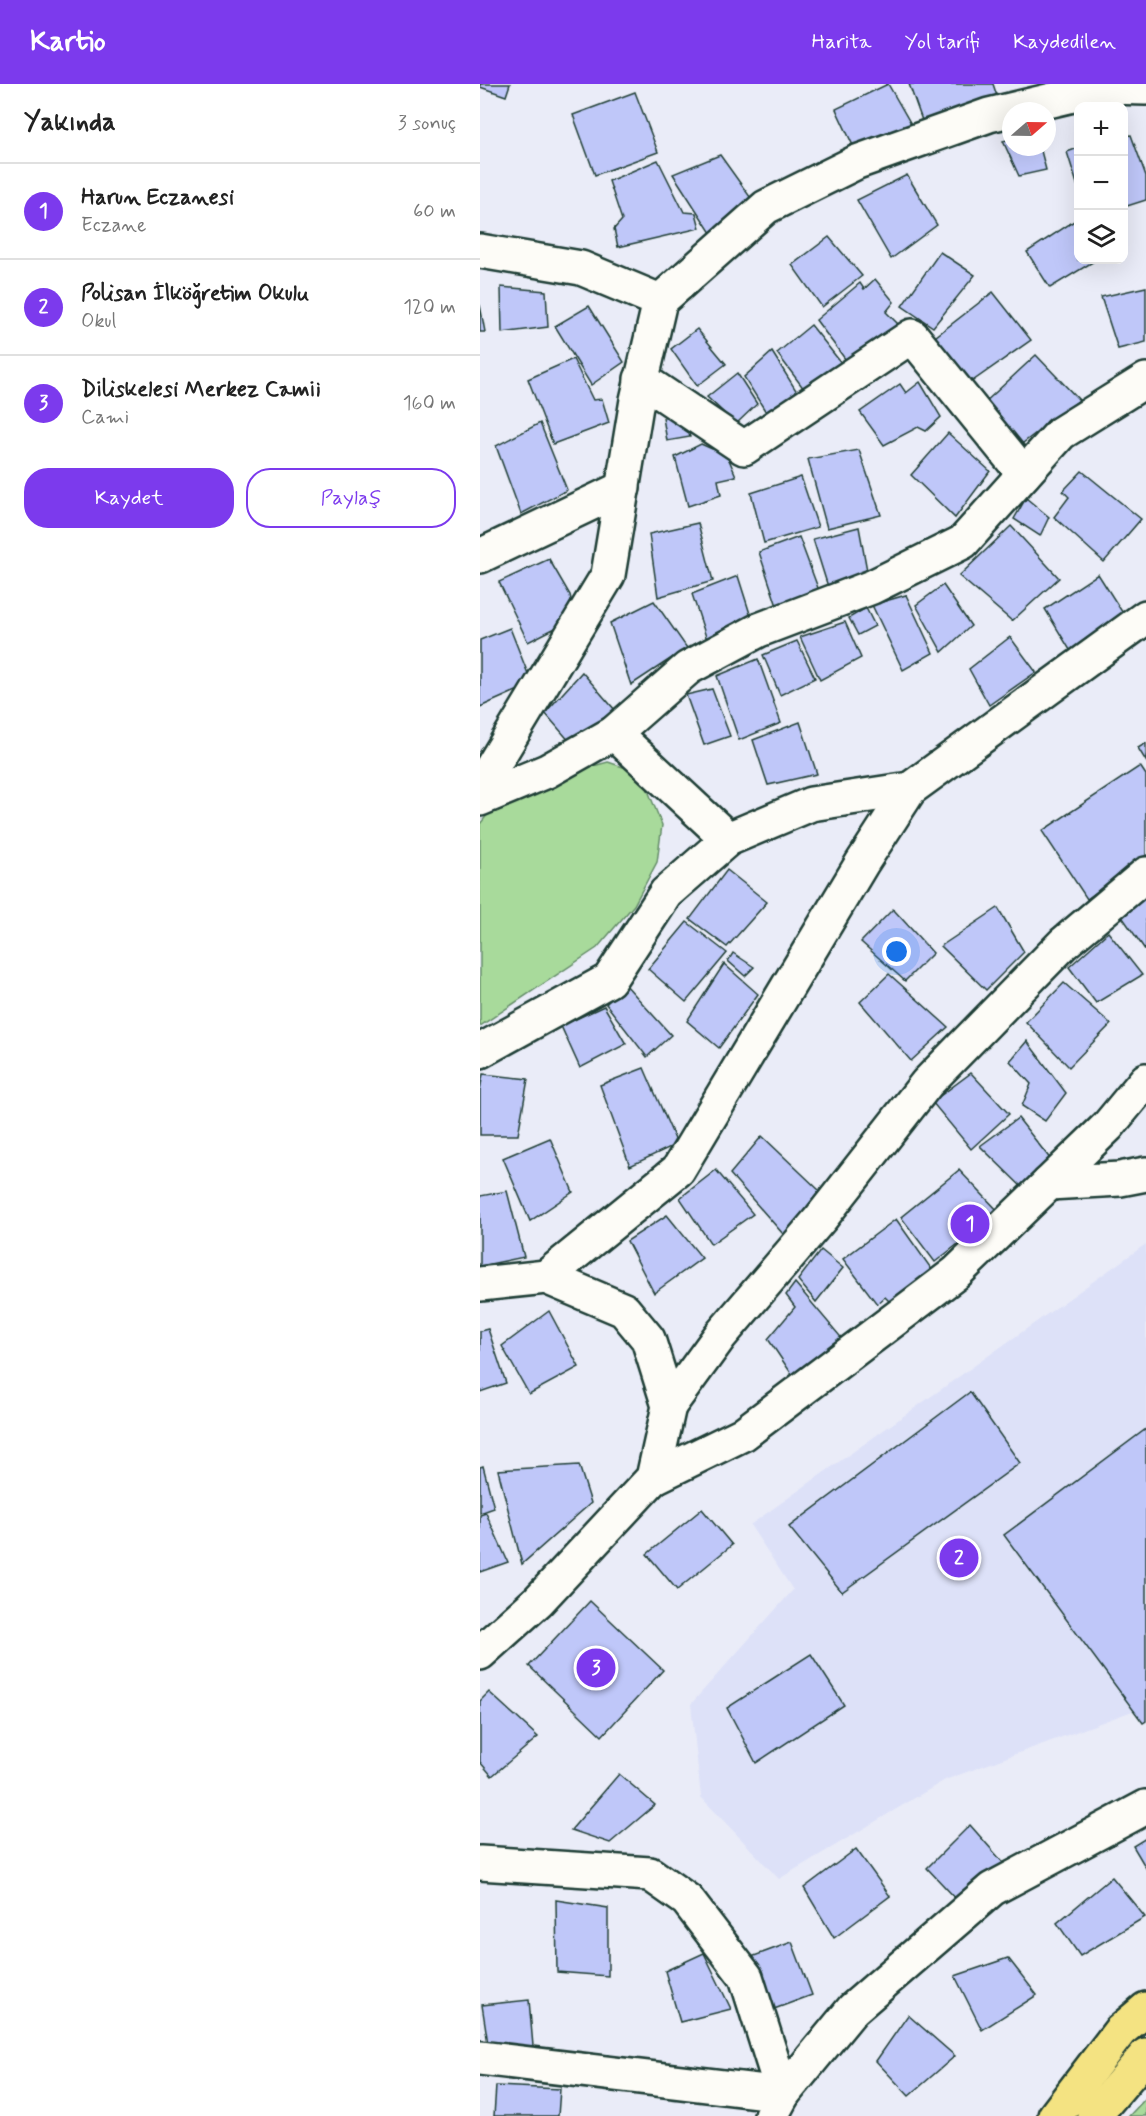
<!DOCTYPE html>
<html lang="tr">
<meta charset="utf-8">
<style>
body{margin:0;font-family:Mynerve,sans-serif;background:#f6f6f6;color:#222}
.controls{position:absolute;right:18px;top:18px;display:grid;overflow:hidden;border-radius:12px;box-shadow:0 6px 24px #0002}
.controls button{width:54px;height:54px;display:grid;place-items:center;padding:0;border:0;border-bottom:2px solid #e0e0e0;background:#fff;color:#222;font:30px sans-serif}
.compass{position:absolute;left:522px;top:18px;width:54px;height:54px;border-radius:50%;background:#fff;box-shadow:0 6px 24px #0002;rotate:70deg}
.you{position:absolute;left:417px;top:868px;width:21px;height:21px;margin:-15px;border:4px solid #fff;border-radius:50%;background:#1a73e8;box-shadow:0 0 0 9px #1a73e833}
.badge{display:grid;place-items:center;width:39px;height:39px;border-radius:50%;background:#7c3aed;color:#fff;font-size:20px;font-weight:700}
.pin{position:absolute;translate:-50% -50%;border:3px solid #fff;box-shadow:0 2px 6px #0006}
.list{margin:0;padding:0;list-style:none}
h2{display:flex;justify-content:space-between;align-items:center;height:78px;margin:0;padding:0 24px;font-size:26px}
h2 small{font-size:20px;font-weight:400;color:#767676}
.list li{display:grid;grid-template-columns:39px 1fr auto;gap:18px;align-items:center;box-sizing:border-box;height:96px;padding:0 24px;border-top:2px solid #e0e0e0}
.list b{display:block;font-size:22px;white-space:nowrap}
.list p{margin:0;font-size:20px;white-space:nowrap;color:#767676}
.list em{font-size:20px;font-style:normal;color:#767676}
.actions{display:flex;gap:12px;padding:18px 24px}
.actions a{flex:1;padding:14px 0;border:2px solid #7c3aed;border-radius:24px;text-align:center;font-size:21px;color:#7c3aed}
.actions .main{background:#7c3aed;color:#fff}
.icon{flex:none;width:33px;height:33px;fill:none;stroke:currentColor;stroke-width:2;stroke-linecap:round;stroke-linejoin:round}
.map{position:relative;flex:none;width:666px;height:2032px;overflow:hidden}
header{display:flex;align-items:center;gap:36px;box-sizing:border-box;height:84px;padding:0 30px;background:#7c3aed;color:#fff}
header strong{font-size:28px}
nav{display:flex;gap:33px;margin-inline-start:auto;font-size:21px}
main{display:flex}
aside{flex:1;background:#fff}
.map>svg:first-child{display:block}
.built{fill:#dde1f8}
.green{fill:#a8da9b;stroke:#648c68;stroke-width:1.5}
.building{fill:#bfc7f9;stroke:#1f3d34;stroke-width:1.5}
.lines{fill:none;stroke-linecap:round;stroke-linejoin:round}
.minor-casing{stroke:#1f3d34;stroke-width:38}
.motorway-casing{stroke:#1f3d34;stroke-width:38}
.minor{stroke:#fdfcf7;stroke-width:33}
.motorway{stroke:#f4e382;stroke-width:33}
</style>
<header>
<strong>Kartio</strong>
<nav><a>Harita</a><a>Yol tarifi</a><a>Kaydedilen</a></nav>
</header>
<main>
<aside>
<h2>Yakında<small>3 sonuç</small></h2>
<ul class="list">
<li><span class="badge">1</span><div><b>Harun Eczanesi</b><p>Eczane</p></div><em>60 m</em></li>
<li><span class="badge">2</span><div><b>Polisan İlköğretim Okulu</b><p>Okul</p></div><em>120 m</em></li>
<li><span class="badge">3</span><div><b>Diliskelesi Merkez Camii</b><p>Cami</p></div><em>160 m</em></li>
</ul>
<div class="actions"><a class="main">Kaydet</a><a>Paylaş</a></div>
</aside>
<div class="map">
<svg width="666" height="2032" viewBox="0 0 666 2032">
<rect width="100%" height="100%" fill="#eaecf8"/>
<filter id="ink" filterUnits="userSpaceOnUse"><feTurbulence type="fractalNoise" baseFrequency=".0167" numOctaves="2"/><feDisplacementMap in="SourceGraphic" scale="12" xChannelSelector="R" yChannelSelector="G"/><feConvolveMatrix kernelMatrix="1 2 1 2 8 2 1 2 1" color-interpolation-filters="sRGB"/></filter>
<g filter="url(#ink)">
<polygon class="built" points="666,1160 666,1622 465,1696 299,1795 221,1713 211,1620 313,1506 270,1441"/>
<g class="green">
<polygon points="128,678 161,689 182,741 177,778 154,821 117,864 0,942 0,740 12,725 88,689"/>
<polygon points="666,2014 666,2032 649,2032"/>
</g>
<g class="building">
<polygon points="0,0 30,0 26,12 0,3"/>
<polygon points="408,0 432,42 376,68 356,25"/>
<polygon points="429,0 513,0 519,18 444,42"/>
<polygon points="155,8 178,68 115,91 93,31"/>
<polygon points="651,51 666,92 666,116 644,123 644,52"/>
<polygon points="531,55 531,63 560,63 566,86 539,92 523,57"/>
<polygon points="598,64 598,103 587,68"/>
<polygon points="240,71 273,117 231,149 193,90"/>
<polygon points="178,76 204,128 216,129 220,144 138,163 134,145 142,136 129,97"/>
<polygon points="427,91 457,141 411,175 377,116"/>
<polygon points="594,137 598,144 598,176 616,176 570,204 547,168"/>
<polygon points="349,153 382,192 342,223 312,181"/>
<polygon points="460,168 495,191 453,243 422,222"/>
<polygon points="395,195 414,218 406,228 423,245 371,283 336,236 380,199 384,205"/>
<polygon points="21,203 66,207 68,243 22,249"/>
<polygon points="666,203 666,258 638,265 621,213"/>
<polygon points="513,208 551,256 487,301 455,253"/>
<polygon points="0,221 5,248 0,248"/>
<polygon points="109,222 144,278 111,301 75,242"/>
<polygon points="331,241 362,280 327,309 297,269"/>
<polygon points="217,245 246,280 217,302 191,265"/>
<polygon points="292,268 319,311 291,336 264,293"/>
<polygon points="556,271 599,316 539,362 502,321"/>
<polygon points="93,275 113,316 122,315 129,339 73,360 48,295"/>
<polygon points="257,289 277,320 256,340 227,313"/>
<polygon points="440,298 461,333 446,347 438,343 404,361 380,328 420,300 426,309"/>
<polygon points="203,333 210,353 187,357 183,334"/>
<polygon points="60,339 87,406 41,430 16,362"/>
<polygon points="468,349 510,387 475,434 431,391"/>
<polygon points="221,360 232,365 244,364 256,392 238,396 241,411 208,422 195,373"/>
<polygon points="379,366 401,431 347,444 328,375"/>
<polygon points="602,387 661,435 624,478 574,433 589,413 583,407"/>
<polygon points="321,393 338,443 284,459 271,409"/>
<polygon points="546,414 569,433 560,452 534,435"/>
<polygon points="218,439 233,497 178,513 169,450"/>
<polygon points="531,442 579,494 532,537 479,492"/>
<polygon points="379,443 388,492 349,506 333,455"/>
<polygon points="319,453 341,512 299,528 279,468"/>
<polygon points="69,475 90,511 95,534 48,558 19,498"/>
<polygon points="618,490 646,534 593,571 565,525"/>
<polygon points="258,492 271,533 227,556 212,510"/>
<polygon points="463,501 491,542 462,568 436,521"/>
<polygon points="426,511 453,569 423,586 392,521"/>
<polygon points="174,517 207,564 151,601 130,539"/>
<polygon points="386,524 395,542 378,551 369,534"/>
<polygon points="365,538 381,574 340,596 320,553"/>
<polygon points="30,544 52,600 0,623 0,556"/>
<polygon points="530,553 556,588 509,621 489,585"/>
<polygon points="317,557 335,594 300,611 283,571"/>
<polygon points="278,575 301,639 259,656 237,592"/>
<polygon points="102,588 135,626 91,659 65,629"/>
<polygon points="232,605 250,652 224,661 206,611"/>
<polygon points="320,638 337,690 288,701 273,656"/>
<polygon points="666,659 666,677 658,664"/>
<polygon points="660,682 666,691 666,771 607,815 562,747"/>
<polygon points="247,786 287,818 247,863 210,835"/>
<polygon points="666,808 666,867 636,824"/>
<polygon points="518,824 544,868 506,906 461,862"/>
<polygon points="413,825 453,869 425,897 381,858"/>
<polygon points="207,838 247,869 206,918 168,885"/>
<polygon points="628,848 662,891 616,919 589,883"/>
<polygon points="253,869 274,883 265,892 248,877"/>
<polygon points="244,880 278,910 239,964 207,937"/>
<polygon points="409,890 468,943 431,977 380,918"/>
<polygon points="584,899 631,940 589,983 546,938"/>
<polygon points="145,900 191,951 167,973 126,920"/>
<polygon points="124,922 146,960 100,984 81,942"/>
<polygon points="547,957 586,1009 565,1037 542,1022 551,1000 530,977"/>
<polygon points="164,984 197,1060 150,1082 120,1001"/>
<polygon points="491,989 529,1030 491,1065 452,1018"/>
<polygon points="3,990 48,995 38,1051 0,1051 0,1006"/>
<polygon points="538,1034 575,1081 546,1107 500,1062"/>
<polygon points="282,1052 340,1107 304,1151 250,1090"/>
<polygon points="70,1054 93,1108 50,1137 23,1074"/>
<polygon points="236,1086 273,1130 231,1160 200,1114"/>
<polygon points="479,1086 519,1128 455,1178 421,1133"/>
<polygon points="27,1107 44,1173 0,1182 0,1112"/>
<polygon points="187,1131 222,1174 174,1209 147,1157"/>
<polygon points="416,1135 455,1190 414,1222 405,1213 397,1220 363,1175"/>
<polygon points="341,1166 363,1184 336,1218 318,1196"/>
<polygon points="315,1199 365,1258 315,1295 288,1255 315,1223 306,1211"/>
<polygon points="69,1227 99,1283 49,1310 22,1262"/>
<polygon points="8,1245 26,1299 0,1308 0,1247"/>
<polygon points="490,1308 540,1379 362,1508 309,1443"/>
<polygon points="666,1345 666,1637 663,1639 524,1451"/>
<polygon points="99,1381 111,1419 42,1480 18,1386"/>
<polygon points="3,1382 14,1424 0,1429 0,1383"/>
<polygon points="222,1425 252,1461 197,1506 167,1470"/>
<polygon points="6,1429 28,1478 0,1488 0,1431"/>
<polygon points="110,1517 183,1586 122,1652 49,1582"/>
<polygon points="331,1570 364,1621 276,1679 247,1624"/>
<polygon points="9,1608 58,1653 12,1692 0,1678 0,1617"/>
<polygon points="139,1690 175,1721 130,1759 91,1746"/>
<polygon points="490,1741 527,1783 481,1820 447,1784"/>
<polygon points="666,1754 666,1784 653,1762"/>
<polygon points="376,1765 410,1812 354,1854 324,1804"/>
<polygon points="632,1793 665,1833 600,1872 577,1839"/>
<polygon points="76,1816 128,1824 128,1892 77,1888"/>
<polygon points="312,1858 332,1911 286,1928 266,1875"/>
<polygon points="224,1869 251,1925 200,1938 185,1887"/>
<polygon points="528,1874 557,1911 502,1946 475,1892"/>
<polygon points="49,1916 53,1962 9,1966 2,1921"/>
<polygon points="428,1931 475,1972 429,2012 396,1977"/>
<polygon points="16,2002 80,2005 78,2032 14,2032"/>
</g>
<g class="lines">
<defs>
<g id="minor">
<polyline points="0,167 101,184 180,217 157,316 128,491 0,703"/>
<polyline points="180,217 286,123 377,78 509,31 627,3 666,4"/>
<polyline points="161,295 264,364 432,252 544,390"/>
<polyline points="0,472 143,404"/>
<polyline points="134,649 248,755"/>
<polyline points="0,715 67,687 134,649 208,584 279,546 392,503 483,458 581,349 666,296"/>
<polyline points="0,967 129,896 186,809 248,755 331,720 430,705"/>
<polyline points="569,1099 640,1095 666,1090"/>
<polyline points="66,1193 198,1086 382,779 430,705 666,533"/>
<polyline points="0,1200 66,1193 144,1226 168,1255 189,1322 173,1394 58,1517 0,1569"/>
<polyline points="189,1322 240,1252 341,1134 447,999 584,859 666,790"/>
<polyline points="173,1394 263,1350 476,1189 628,1042 666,996"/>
<polyline points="0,1779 170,1790 207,1816 266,1893 303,2010"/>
<polyline points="0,1974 303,2010"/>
<polyline points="291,2032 303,2010 373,1925 512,1805 666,1723"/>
</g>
<g id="motorway">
<polyline points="575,2032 640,1947 666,1925"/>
<polyline points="614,2032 666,1971"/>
</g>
</defs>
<use href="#minor" class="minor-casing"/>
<use href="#motorway" class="motorway-casing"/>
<use href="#minor" class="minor"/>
<use href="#motorway" class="motorway"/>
</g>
</g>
</svg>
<div class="controls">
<button>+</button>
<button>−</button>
<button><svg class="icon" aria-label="layers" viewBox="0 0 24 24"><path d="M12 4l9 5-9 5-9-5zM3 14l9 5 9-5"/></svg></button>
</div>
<svg class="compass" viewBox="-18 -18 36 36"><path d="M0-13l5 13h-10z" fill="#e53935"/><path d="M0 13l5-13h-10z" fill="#767676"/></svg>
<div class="you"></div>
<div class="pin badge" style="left:490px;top:1140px">1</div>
<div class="pin badge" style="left:479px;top:1474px">2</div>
<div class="pin badge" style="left:116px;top:1584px">3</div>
</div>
</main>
